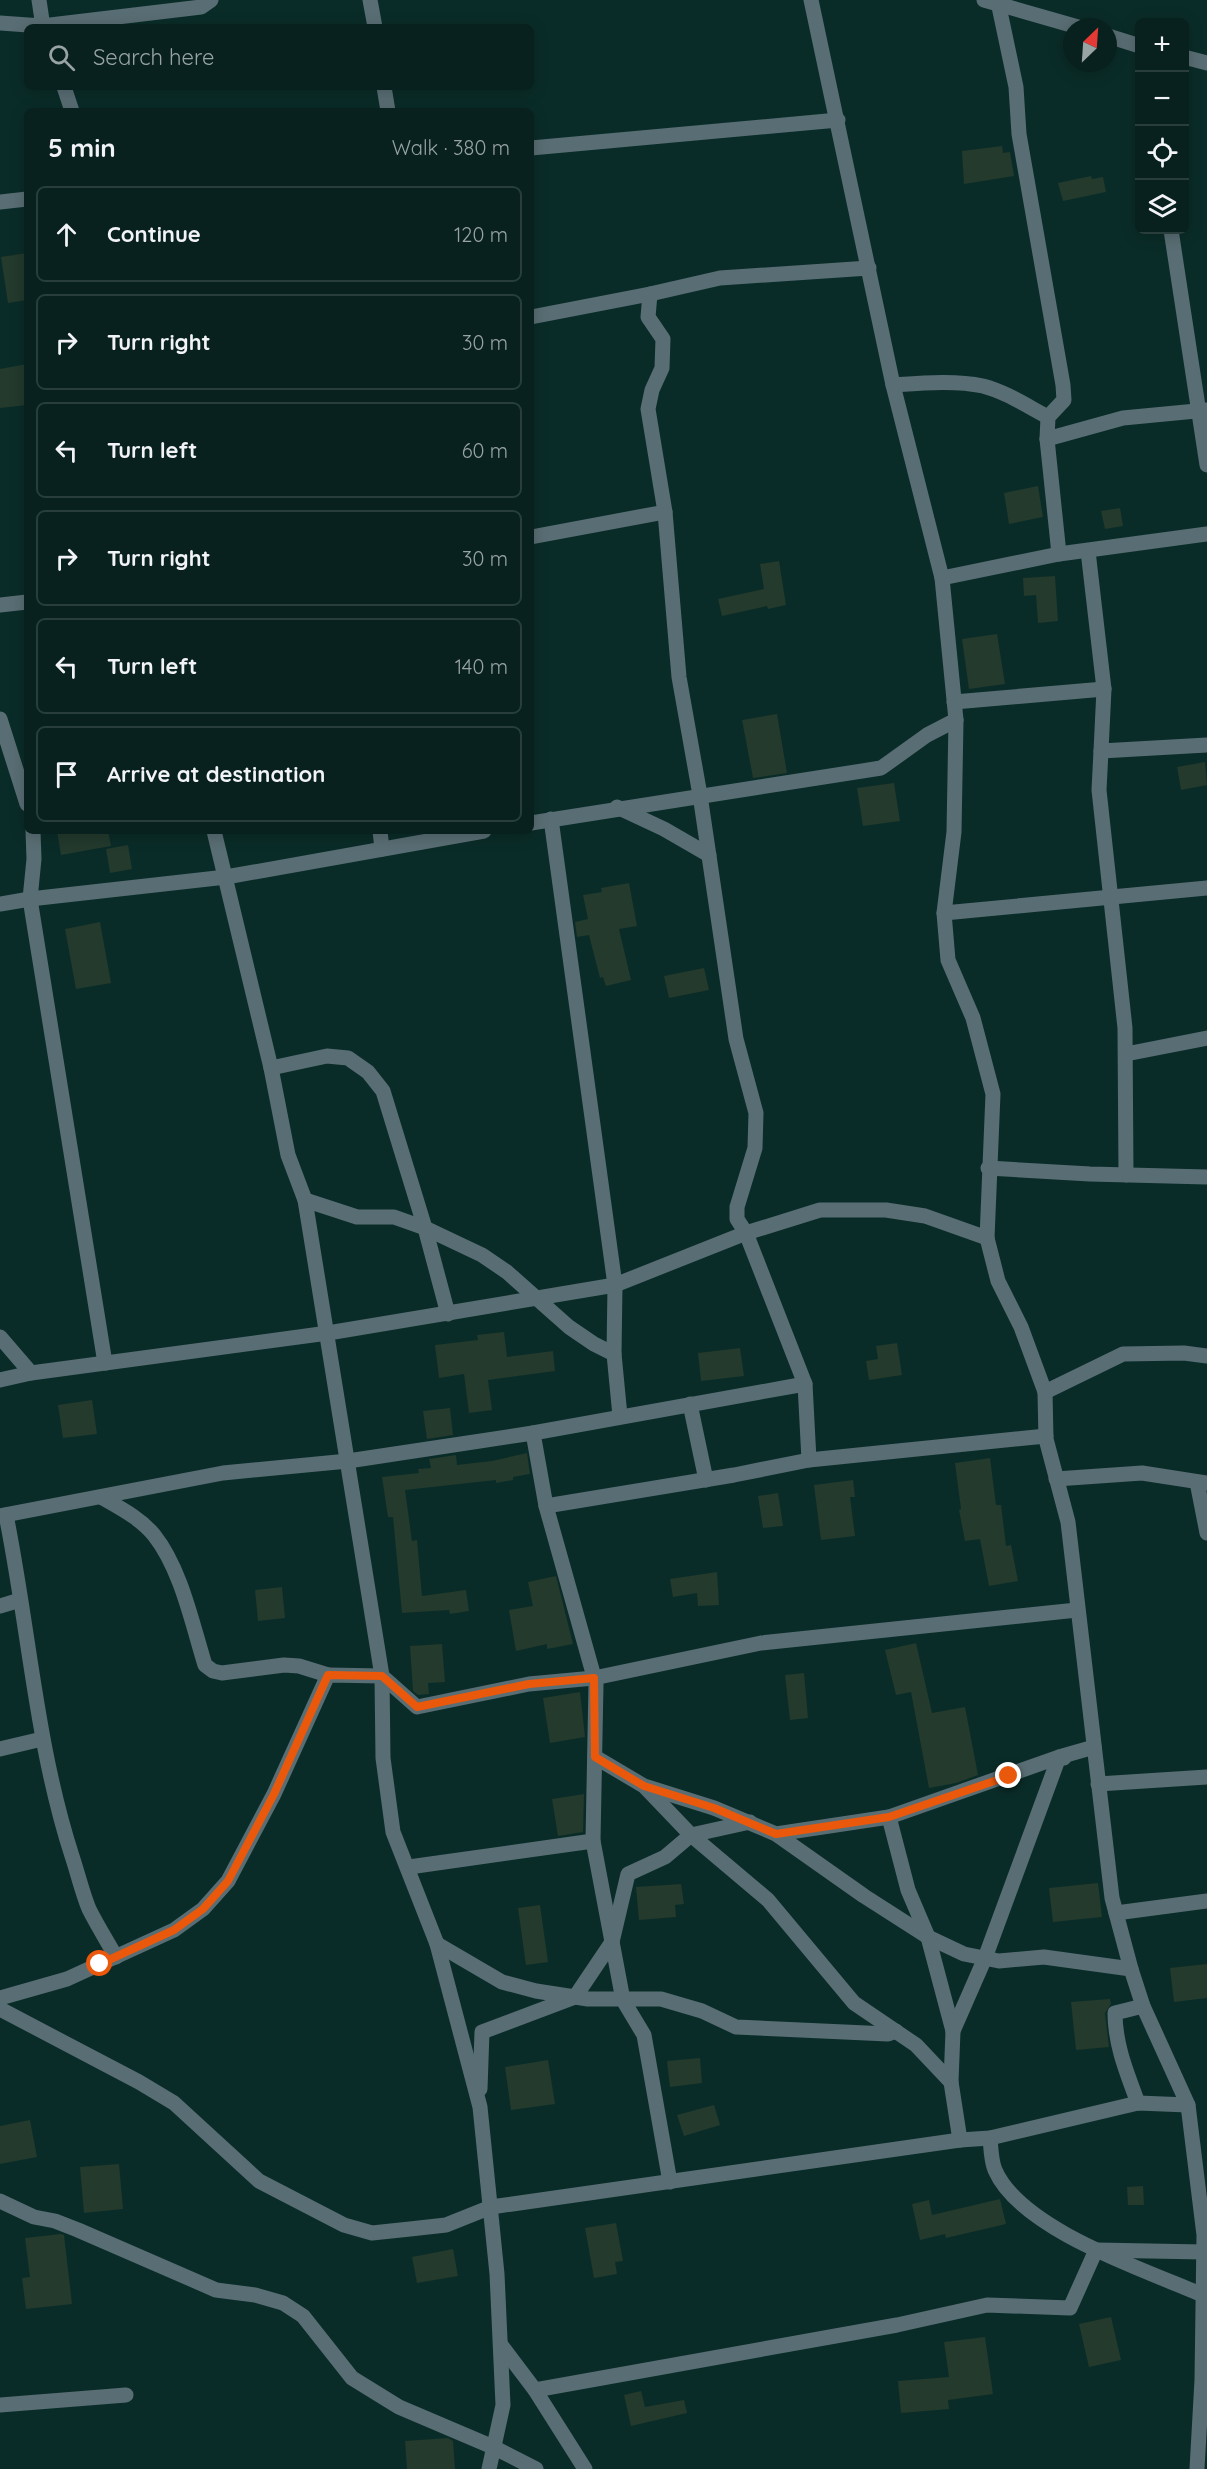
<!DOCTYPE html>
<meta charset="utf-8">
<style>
body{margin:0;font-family:Quicksand,sans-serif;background:#162e2b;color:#f1f3f6}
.controls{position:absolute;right:18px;top:18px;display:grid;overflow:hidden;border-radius:9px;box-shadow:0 3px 15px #0003}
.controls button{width:54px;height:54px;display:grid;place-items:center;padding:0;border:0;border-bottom:2px solid #293e3c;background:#08211e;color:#f1f3f6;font:30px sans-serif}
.compass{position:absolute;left:1063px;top:18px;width:54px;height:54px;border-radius:50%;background:#08211e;box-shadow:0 3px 15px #0003;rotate:25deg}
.stop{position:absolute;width:18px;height:18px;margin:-14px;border:4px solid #ea580c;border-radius:50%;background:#fff}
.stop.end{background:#ea580c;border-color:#fff;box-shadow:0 2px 6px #0008}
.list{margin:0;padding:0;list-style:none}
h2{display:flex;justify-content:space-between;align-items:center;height:78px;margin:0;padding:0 24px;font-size:26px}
h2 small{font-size:20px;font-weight:400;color:#98a3a4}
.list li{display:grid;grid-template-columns:39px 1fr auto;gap:18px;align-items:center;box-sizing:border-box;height:96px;margin:0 12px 12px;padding:0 12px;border:2px solid #293e3c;border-radius:9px}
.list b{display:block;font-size:22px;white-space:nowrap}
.list em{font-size:20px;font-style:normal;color:#98a3a4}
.icon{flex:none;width:33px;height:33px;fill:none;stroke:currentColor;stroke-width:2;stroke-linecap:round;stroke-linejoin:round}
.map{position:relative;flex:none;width:1207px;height:2469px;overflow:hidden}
.search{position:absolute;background:#08211e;box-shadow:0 3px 15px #0003;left:24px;top:24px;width:510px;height:66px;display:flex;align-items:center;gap:15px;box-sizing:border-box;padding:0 21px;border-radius:9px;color:#98a3a4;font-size:22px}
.panel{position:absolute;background:#08211e;box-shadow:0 3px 15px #0003;left:24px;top:108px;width:510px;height:726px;border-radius:9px}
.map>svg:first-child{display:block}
.building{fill:#233a2d}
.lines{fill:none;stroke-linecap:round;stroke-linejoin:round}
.minor{stroke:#596e74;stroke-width:15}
.route{stroke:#ea580c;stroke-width:8}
</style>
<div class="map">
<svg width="1207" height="2469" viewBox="0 0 1207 2469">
<rect width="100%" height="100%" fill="#0a2c28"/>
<g class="building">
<polygon points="1002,146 1003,153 1010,152 1014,176 964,184 962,151"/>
<polygon points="1091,176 1092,179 1103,177 1106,192 1063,201 1058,183"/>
<polygon points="27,253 27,300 8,303 1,257"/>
<polygon points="27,364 27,405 0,408 0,369"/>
<polygon points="1038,486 1043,517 1009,524 1004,493"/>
<polygon points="1120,508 1123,526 1105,529 1101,511"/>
<polygon points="779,561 786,605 768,609 767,606 722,616 718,599 764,589 760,564"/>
<polygon points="1055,576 1058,621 1038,623 1036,595 1024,596 1023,578"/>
<polygon points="997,634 1005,684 969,689 962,639"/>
<polygon points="777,714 787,773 753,778 742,720"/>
<polygon points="1205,762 1207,785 1181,790 1177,767"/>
<polygon points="894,783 900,821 863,826 857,788"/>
<polygon points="57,831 108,831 111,846 61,855"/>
<polygon points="128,845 132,869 110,873 106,849"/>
<polygon points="629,883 637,926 619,929 631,980 606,986 603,977 600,978 589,935 577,937 575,922 588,919 583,895 602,892 601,888"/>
<polygon points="100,922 111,983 76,989 65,929"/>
<polygon points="704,968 709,990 669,998 664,976"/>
<polygon points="504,1332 507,1357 553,1351 555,1371 488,1380 492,1410 469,1413 464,1374 439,1378 435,1345 478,1340 477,1335"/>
<polygon points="897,1343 902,1375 869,1380 866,1361 878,1359 876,1346"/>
<polygon points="740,1348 744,1376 701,1381 698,1353"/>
<polygon points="92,1400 97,1434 63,1438 58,1405"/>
<polygon points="450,1408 453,1435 427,1439 423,1411"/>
<polygon points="527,1453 530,1474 513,1477 513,1480 496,1483 496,1480 405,1490 412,1541 417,1540 422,1596 466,1590 469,1611 450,1614 449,1610 402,1613 393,1517 388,1517 382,1477 419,1473 418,1469 431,1468 429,1459 456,1455 457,1465 492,1461"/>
<polygon points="990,1458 996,1505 1001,1505 1006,1546 1011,1545 1018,1581 989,1586 980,1539 965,1541 959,1510 961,1509 955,1463"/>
<polygon points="853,1480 855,1497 850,1497 855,1536 821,1540 814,1485"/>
<polygon points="778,1493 783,1526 763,1528 758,1496"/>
<polygon points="717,1572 719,1605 698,1606 697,1593 673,1597 670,1579"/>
<polygon points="556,1576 573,1644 547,1649 547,1644 516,1651 509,1610 533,1606 528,1582"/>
<polygon points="282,1587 285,1618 258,1621 255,1590"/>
<polygon points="916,1643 932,1713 965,1707 978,1775 956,1783 929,1788 911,1692 896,1695 885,1650"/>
<polygon points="442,1644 445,1682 428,1683 429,1694 418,1695 413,1691 410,1646"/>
<polygon points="804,1673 808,1718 790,1720 785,1675"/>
<polygon points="580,1692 585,1737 550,1743 543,1698"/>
<polygon points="584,1794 583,1832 558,1836 552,1799"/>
<polygon points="1098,1883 1102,1917 1053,1922 1049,1888"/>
<polygon points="681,1884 684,1904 675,1905 676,1917 639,1920 636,1887"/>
<polygon points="540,1905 548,1962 526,1965 518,1908"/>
<polygon points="1207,1964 1207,1998 1174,2002 1170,1968"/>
<polygon points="1110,1999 1111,2004 1105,2013 1109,2047 1076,2050 1071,2002"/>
<polygon points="700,2058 702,2083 670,2087 667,2061"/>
<polygon points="548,2060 555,2104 511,2110 505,2067"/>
<polygon points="714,2105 720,2125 684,2136 677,2115"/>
<polygon points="30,2120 37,2157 0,2164 0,2126"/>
<polygon points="119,2164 123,2209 84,2213 80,2167"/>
<polygon points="1143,2186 1144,2205 1128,2205 1127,2187"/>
<polygon points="1000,2199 1006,2224 946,2238 945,2234 920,2240 912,2204 929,2200 932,2215"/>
<polygon points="616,2223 623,2261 615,2262 617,2274 594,2278 585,2228"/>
<polygon points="61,2234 64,2235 72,2304 26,2309 22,2278 30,2277 25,2238"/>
<polygon points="453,2249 458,2276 417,2283 412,2257"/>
<polygon points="1111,2317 1121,2360 1089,2367 1079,2324"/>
<polygon points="985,2337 993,2394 948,2400 949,2409 901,2413 898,2381 949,2377 944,2342"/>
<polygon points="641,2391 645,2407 684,2400 687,2413 631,2426 624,2395"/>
<polygon points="448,2438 453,2441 455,2469 407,2469 405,2441"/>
</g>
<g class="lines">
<g class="minor">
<polyline points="39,0 43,27"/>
<polyline points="370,0 375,27"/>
<polyline points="811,0 893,385 942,578 956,720 954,832 944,913 948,960 973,1018 993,1094 987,1238 998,1281 1021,1327 1045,1392 1046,1439 1068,1522 1112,1898 1131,1969 1143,2006 1188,2105 1204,2235 1202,2380 1197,2469"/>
<polyline points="984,0 1078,27"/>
<polyline points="998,2 1016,87 1019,134 1063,385 1064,400 1048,417 1047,439 1059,554"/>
<polyline points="0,23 42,26 201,7 211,0"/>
<polyline points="1108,36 1140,46"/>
<polyline points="1184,57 1207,63"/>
<polyline points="64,87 72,111"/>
<polyline points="384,87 388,111"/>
<polyline points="531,148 838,120"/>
<polyline points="0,202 27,199"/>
<polyline points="1171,230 1207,465"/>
<polyline points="650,294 648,317 663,339 662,368 652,390 648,409 665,512 679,677 700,795 736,1039 756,1113 755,1148 737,1207 737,1219 746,1233 805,1384 809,1460"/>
<polyline points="531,317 650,294 720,278 869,268"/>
<path d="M893,385C922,383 955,380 983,386C1006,392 1027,406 1048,417"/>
<polyline points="1047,439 1123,418 1207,410"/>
<polyline points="531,537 665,512"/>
<polyline points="1088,551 1104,689 1101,751 1207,745"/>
<polyline points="942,578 1059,554 1207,534"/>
<polyline points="0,605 27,602"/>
<polyline points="954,702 1104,689"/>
<polyline points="0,719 27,804"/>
<polyline points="1101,751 1099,790 1125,1028 1126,1175"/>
<polyline points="617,807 664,829 709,855"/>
<polyline points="551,819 615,1285 614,1354 620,1416"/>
<polyline points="531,823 881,768 927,735 956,720"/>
<polyline points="33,831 34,859 30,899 226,877 484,831"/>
<polyline points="214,831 271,1068 288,1155 305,1200 382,1676 383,1758 393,1832 437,1944 480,2107 497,2274 503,2405 489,2469"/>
<polyline points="380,831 382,849"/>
<polyline points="0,904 30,899 105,1363"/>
<polyline points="944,913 1207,888"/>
<polyline points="1126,1054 1207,1038"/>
<polyline points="271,1068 327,1056 348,1058 368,1072 383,1091 425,1228 448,1314"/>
<polyline points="988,1168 1090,1174 1207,1177"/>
<polyline points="305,1200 357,1217 394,1217 425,1228 482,1255 507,1272 569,1327 594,1344 614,1354"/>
<polyline points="0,1337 31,1373"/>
<polyline points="0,1380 31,1373 328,1333 615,1285 746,1233 820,1210 886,1210 925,1216 987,1238"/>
<polyline points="1045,1392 1123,1354 1184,1353 1207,1356"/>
<polyline points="690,1404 706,1480"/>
<polyline points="533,1433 546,1506 596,1684 593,1841 623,2000 644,2035 670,2182"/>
<polyline points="1056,1479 1142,1473 1207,1483"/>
<polyline points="1197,1482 1207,1533"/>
<path d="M101,1497C120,1508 140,1518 154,1535C181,1569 192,1623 205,1665L213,1671L222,1673L284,1665L299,1666L328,1675"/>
<polyline points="546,1506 734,1475 809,1460 1046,1436"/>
<path d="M6,1515C29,1629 36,1745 72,1856C78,1874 82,1892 89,1909C97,1925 107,1941 116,1957"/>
<polyline points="0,1516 223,1473 348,1461 533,1433 805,1384"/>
<polyline points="0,1606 20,1600"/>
<polyline points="0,1749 42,1739"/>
<polyline points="595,1757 644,1786 714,1808 776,1834 864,1896 928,1937 964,1954 999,1961 1044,1957 1131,1969"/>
<polyline points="1098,1784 1207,1777"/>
<polyline points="646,1788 691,1835 768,1900 854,2003 916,2045 951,2082"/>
<polyline points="889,1817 908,1890 928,1937 953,2031"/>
<polyline points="776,1834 889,1817 1059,1757 1064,1758"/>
<polyline points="409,1867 593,1841"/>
<polyline points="1116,1913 1207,1901"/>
<polyline points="437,1944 502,1982 536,1991 588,1999 661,1999 702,2011 736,2027 888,2034 896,2031"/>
<polyline points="0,1998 67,1979 174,1930 203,1909 228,1881 274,1794 328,1675 382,1676 417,1707 529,1684 594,1678 761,1643 1077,1610"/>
<polyline points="0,2009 139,2082 174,2103 259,2181 344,2225 372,2233 410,2229 446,2225 491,2207 960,2140 990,2138 1138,2103 1188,2105"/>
<polyline points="480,2089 482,2032 575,1997 612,1942 628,1874 665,1857 691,1835 750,1822"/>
<path d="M1138,2103C1127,2073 1115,2045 1115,2013L1143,2006"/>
<path d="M990,2138C991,2148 991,2161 995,2170C1021,2230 1145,2270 1203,2295"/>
<polyline points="960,2140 951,2082 953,2031 985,1958 1059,1757 1094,1747"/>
<polyline points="0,2201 34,2217 55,2221 78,2230 216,2290 255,2295 283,2303 303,2316 352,2378 399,2407 493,2447 536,2469"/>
<polyline points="501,2345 535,2390 585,2469"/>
<polyline points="535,2390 897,2325 987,2305 1070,2308 1096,2250 1204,2252"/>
<polyline points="0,2405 126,2395"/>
</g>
</g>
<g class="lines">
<polyline class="route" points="100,1964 174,1930 203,1909 228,1881 274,1794 328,1675 382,1676 417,1707 529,1684 594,1678 595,1757 644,1786 714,1808 776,1834 889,1817 1009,1776"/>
</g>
</svg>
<div class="controls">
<button>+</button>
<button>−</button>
<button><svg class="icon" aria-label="locate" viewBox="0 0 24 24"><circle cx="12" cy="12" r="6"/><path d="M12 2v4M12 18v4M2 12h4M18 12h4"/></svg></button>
<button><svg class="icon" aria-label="layers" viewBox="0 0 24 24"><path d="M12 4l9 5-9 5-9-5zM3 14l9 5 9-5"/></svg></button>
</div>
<svg class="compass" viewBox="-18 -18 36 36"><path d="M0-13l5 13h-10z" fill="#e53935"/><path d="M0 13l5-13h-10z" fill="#98a3a4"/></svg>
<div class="stop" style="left:100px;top:1964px"></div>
<div class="stop end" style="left:1009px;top:1776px"></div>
<div class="search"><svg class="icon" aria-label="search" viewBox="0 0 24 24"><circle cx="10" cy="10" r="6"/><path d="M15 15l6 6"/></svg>Search here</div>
<section class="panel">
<h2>5 min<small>Walk · 380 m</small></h2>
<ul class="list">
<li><svg class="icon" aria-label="ahead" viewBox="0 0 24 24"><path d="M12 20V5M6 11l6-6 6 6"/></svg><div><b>Continue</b></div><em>120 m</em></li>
<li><svg class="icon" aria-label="right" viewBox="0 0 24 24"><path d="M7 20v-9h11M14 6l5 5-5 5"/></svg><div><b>Turn right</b></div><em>30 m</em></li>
<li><svg class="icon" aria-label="left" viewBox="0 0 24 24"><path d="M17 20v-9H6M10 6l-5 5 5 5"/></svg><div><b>Turn left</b></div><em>60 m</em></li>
<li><svg class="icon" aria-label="right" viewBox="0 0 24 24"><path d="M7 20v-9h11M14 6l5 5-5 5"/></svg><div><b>Turn right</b></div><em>30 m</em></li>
<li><svg class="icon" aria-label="left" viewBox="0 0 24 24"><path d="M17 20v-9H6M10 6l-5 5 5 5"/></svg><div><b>Turn left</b></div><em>140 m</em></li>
<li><svg class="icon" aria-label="arrive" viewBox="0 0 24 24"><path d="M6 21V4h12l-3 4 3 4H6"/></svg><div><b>Arrive at destination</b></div></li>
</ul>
</section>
</div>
